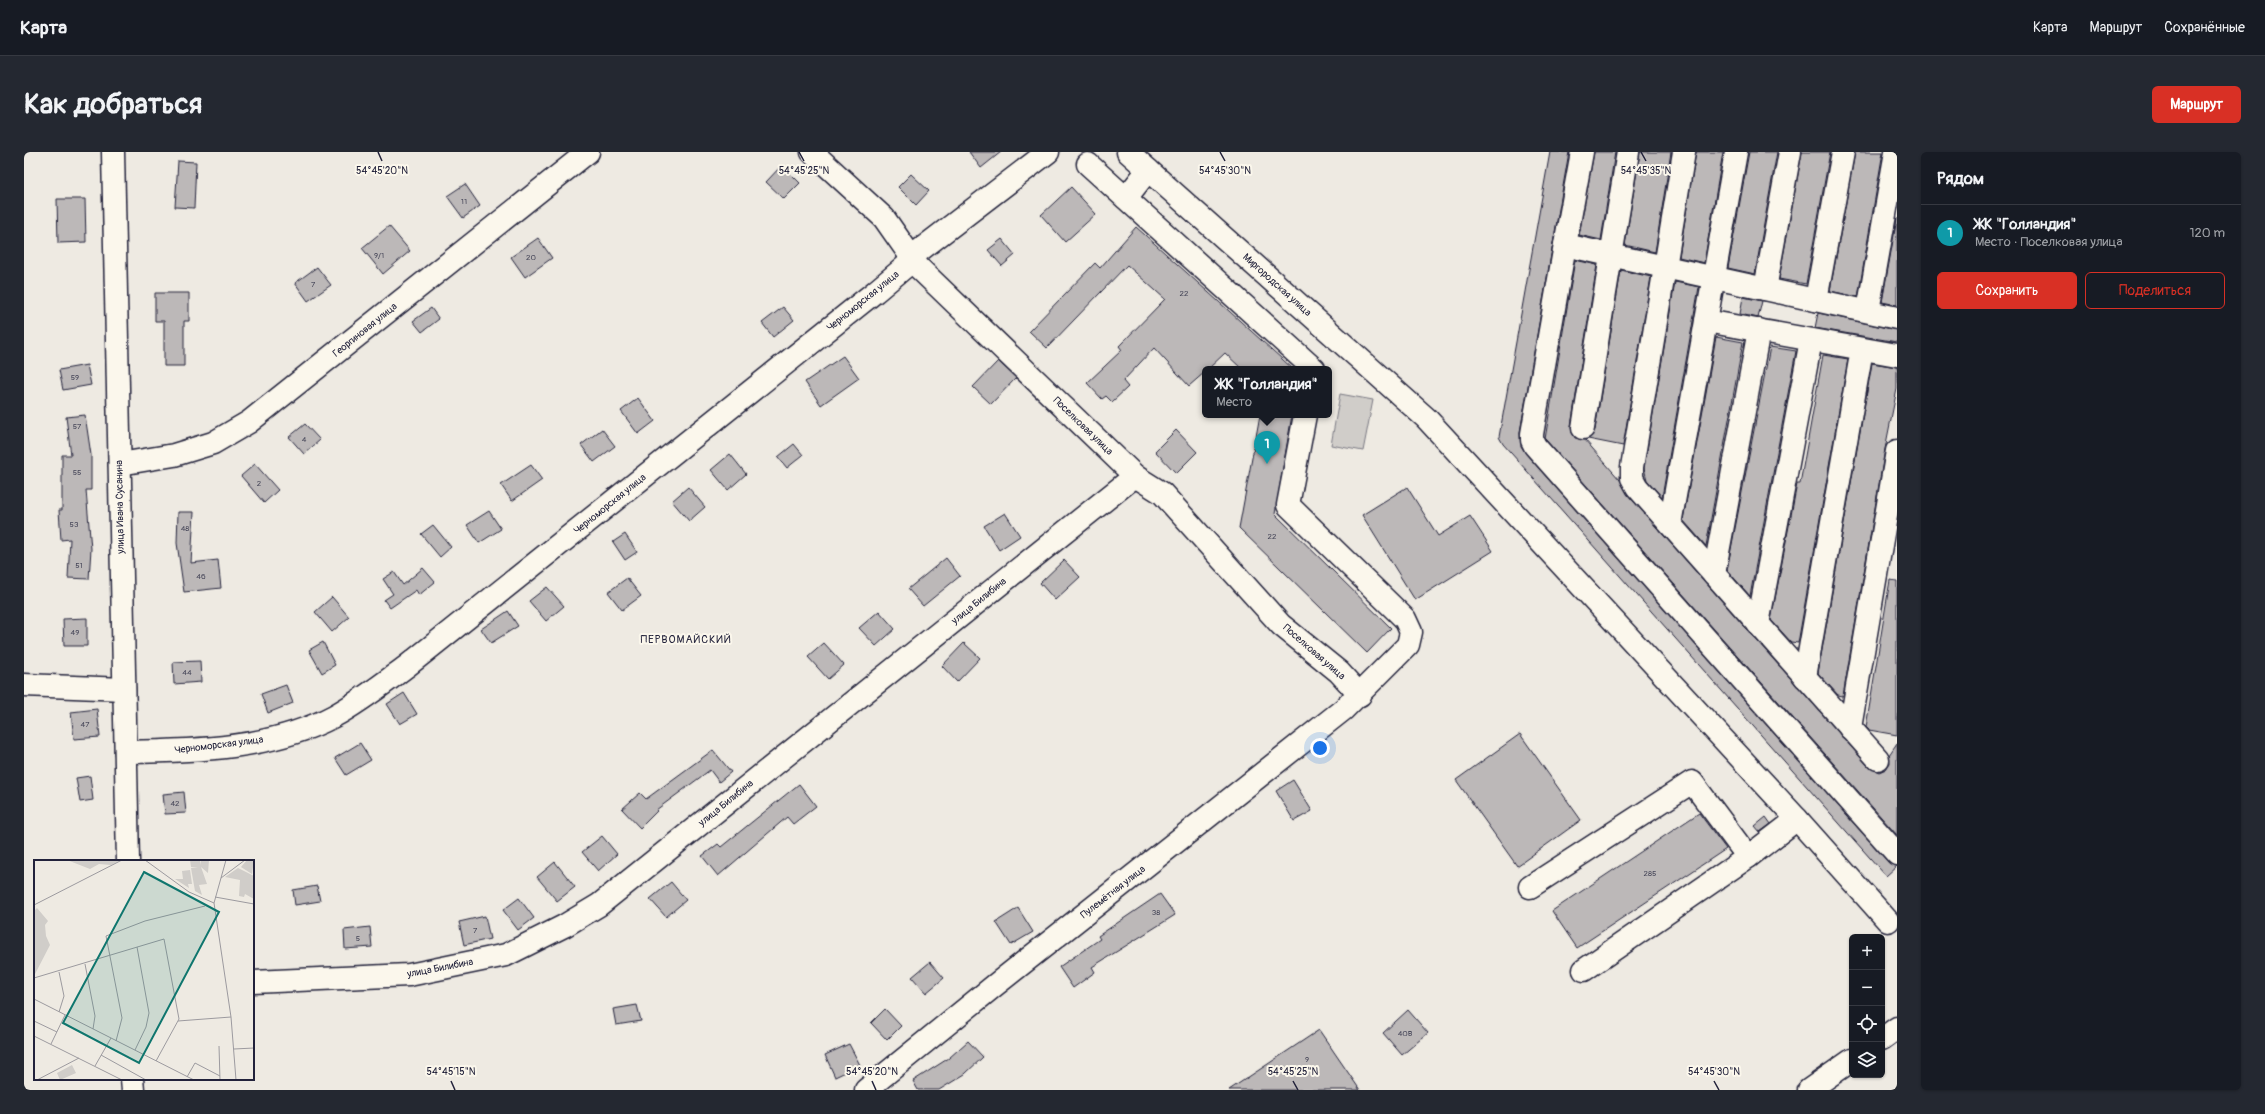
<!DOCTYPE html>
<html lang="ru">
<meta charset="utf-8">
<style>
body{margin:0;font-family:Pangolin,sans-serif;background:#242831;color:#f1f3f6}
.controls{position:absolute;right:12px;bottom:12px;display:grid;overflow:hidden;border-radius:6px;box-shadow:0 1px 3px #0004}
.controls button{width:36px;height:36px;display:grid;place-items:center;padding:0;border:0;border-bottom:1px solid #363941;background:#171b24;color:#f1f3f6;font:20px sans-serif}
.you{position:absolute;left:1296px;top:596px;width:14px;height:14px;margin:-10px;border:3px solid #fff;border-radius:50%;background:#1a73e8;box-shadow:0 0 0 6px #1a73e833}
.badge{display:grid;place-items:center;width:26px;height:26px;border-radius:50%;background:#d93025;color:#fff;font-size:13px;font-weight:700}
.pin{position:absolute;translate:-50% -33px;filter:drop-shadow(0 1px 2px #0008)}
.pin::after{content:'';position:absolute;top:21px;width:14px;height:12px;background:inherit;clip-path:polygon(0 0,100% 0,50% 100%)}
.popup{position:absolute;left:1178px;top:214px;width:130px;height:52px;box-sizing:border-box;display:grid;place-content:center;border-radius:6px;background:#171b24;filter:drop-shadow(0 1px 3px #0005);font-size:13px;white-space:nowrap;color:#9ea1a6}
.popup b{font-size:15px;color:#f1f3f6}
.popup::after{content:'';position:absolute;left:50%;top:100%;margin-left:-8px;border:8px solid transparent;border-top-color:#171b24}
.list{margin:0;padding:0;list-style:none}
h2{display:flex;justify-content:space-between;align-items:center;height:52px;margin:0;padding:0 16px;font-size:17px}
h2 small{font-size:13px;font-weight:400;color:#9ea1a6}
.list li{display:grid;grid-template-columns:26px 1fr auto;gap:12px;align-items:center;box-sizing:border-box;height:56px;padding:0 16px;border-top:1px solid #363941}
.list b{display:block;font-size:15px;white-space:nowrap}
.list p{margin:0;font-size:13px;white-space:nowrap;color:#9ea1a6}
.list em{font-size:13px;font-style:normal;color:#9ea1a6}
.actions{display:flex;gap:8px;padding:12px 16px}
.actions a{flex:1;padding:9px 0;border:1px solid #d93025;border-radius:6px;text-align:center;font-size:14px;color:#d93025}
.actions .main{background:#d93025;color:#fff}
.icon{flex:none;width:22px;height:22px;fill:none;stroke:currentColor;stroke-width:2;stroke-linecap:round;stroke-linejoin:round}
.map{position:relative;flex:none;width:1873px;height:938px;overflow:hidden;border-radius:6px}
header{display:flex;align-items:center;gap:24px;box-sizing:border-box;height:56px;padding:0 20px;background:#171b24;border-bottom:1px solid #363941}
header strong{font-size:19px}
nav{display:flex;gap:22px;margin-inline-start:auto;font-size:14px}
.intro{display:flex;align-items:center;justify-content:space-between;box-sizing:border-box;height:96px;padding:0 24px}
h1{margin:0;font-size:28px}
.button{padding:10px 18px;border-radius:6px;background:#d93025;color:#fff;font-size:14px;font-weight:700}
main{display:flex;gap:24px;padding:0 24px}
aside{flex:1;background:#171b24;border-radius:6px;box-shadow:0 1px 3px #0004}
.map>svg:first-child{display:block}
.green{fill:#d0cdc9;stroke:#797882}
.building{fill:#bcb8b8;stroke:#22223b}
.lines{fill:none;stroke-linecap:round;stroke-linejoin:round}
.minor-casing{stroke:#22223b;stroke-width:25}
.major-casing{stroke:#22223b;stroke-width:25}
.minor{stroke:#fbf7ec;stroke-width:22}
.major{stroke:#fbf7ec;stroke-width:22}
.ticks{fill:none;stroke:#22223b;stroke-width:1.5}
.labels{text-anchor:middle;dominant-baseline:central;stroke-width:4;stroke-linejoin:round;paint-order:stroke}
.number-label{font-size:8px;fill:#48485a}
.street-label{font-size:10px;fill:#22223b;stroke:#fbf7ec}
.neighbourhood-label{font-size:11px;letter-spacing:1px;fill:#22223b;stroke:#fbf7ec}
.inset-road{fill:none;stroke:#9c9a9f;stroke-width:1}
.view{fill:#0f766e;fill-opacity:0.15;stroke:#0f766e;stroke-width:2}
.inset-edge{fill:none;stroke:#22223b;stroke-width:2}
.ticks-label{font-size:10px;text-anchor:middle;fill:#22223b;stroke:#fbf7ec;stroke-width:4;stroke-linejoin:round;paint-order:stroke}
</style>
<header>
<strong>Карта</strong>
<nav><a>Карта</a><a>Маршрут</a><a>Сохранённые</a></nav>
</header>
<div class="intro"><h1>Как добраться</h1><a class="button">Маршрут</a></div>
<main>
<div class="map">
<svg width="1873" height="938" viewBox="0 0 1873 938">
<rect width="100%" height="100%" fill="#eeeae2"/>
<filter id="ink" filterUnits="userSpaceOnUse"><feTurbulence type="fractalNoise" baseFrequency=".025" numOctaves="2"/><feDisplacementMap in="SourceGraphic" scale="8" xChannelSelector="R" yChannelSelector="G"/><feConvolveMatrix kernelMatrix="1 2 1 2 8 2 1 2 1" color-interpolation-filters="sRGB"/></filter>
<g filter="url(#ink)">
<polygon class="green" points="1316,242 1349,248 1339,299 1307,293"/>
<g class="building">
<polygon points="945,0 977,0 957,16"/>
<polygon points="1526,0 1545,0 1496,280 1497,294 1502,302 1864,710 1873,714 1862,724 1479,292 1475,285"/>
<polygon points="1570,0 1591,0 1577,88 1555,83"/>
<polygon points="1616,0 1647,0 1631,100 1601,93"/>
<polygon points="1672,0 1699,0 1680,111 1655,105"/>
<polygon points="1725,0 1753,0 1731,122 1704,116"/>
<polygon points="1778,0 1806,0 1782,132 1755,127"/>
<polygon points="1831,0 1859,0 1834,145 1806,139"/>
<polygon points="154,9 172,10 170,56 151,55"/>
<polygon points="758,13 776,31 760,47 742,30"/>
<polygon points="887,22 905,39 892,53 874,35"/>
<polygon points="441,32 456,54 439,66 423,44"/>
<polygon points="1047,35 1072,62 1041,90 1017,63"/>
<polygon points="33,47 61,47 62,90 34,91"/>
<polygon points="1873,66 1873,153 1858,150"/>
<polygon points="365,74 386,99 359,122 338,96"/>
<polygon points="1112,75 1131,92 1269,217 1218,217 1201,201 1184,217 1181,217 1181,220 1165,234 1130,196 1099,229 1104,235 1088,250 1082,244 1078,247 1063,231 1098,198 1095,194 1141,147 1103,113 1023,196 1005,179 1071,111 1076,116"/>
<polygon points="514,86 528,106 501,125 487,105"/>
<polygon points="978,87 991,103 978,114 964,98"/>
<polygon points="1551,108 1573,113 1547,274 1548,281 1551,286 1561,288 1596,328 1604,343 1845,615 1855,620 1862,617 1866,611 1865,603 1873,591 1873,683 1521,287"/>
<polygon points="293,115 307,133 284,149 271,131"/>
<polygon points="1597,118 1627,125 1599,294 1564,287 1571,278"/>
<polygon points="1651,130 1675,135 1638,345 1623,328 1620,316"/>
<polygon points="131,141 165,141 165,169 160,169 160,214 140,214 140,169 131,169"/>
<polygon points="1719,145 1738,149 1734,166 1716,162"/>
<polygon points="759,155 770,168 749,185 738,171"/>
<polygon points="407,156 415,167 398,180 389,169"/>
<polygon points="1794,161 1873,178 1873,190 1791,176"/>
<polygon points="1692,185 1719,190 1682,394 1659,368"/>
<polygon points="1746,195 1772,199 1726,444 1703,418"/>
<polygon points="1799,203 1824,207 1774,491 1767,490 1747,468 1773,332 1776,332"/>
<polygon points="819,204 835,226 797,253 781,230"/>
<polygon points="974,209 992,226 967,252 949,235"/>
<polygon points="1848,211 1873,215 1873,237 1861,297 1819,544 1814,543 1794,521"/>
<polygon points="63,213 67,233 39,238 35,218"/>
<polygon points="614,246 631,269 614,282 597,259"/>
<polygon points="61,263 67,303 67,338 62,338 67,397 65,427 44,426 46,387 37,388 35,358 38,358 38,303 47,303 42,265"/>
<polygon points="1236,263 1268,263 1251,362 1367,476 1343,501 1215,376"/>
<polygon points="281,272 296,288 280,302 265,285"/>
<polygon points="578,277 591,294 570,310 557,293"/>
<polygon points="1152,278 1173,300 1152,321 1131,299"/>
<polygon points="770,292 779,303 763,316 754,305"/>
<polygon points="706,302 722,322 704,338 687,318"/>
<polygon points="231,312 254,338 240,351 217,324"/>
<polygon points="507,313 518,328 488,349 477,333"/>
<polygon points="664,335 681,355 665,369 648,349"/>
<polygon points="1383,335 1414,384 1446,364 1469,399 1391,448 1338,363"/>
<polygon points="465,359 477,377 455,391 443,373"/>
<polygon points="154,360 170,360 167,411 194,408 197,436 160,440 153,391"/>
<polygon points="981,361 996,384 975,398 960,374"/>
<polygon points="409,373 427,395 416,405 397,382"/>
<polygon points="601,382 613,400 601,408 589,390"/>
<polygon points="922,406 936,424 899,454 884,437"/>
<polygon points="1040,408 1056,425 1031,448 1016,431"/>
<polygon points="399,416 411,430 395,443 392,438 366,456 360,448 369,442 359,427 370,420 379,433"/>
<polygon points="603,426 617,444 598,458 584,440"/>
<polygon points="1866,428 1873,429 1873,583 1845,578 1842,575"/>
<polygon points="523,435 540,454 522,469 505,449"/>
<polygon points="308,445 325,465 308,480 291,460"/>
<polygon points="484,459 494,474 467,491 457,477"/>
<polygon points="855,459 871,477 852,494 835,476"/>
<polygon points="63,466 63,494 40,494 39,467"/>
<polygon points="299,490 311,513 298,521 285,498"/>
<polygon points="800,491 820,513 804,527 784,505"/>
<polygon points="940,491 956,506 933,530 918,514"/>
<polygon points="176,509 177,530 150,532 149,510"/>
<polygon points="262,533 269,551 244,561 237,542"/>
<polygon points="380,541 393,562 376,572 363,552"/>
<polygon points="73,557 76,585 50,587 47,560"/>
<polygon points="1496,582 1557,668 1493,714 1432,628"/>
<polygon points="336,591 347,608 322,623 311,606"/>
<polygon points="689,598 707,620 695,630 686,618 632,658 633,659 616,676 598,657 616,641 622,647"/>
<polygon points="66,624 69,648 56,650 52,626"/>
<polygon points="1269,628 1288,659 1270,669 1252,639"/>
<polygon points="775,632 792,654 769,672 763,665 694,724 678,704 694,692 697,695"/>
<polygon points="160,640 162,661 141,662 139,642"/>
<polygon points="1675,661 1702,697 1553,796 1528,759"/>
<polygon points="1742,665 1747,672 1736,680 1731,674"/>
<polygon points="578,684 593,702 574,719 558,700"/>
<polygon points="531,710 551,735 533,749 513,725"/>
<polygon points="647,730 662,748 642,765 626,747"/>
<polygon points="293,734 296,749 271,753 269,738"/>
<polygon points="1136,742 1151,763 1068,815 1071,820 1049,836 1035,815 1076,787 1074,784"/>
<polygon points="495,746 510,766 494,778 479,758"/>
<polygon points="994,756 1009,780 987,793 972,770"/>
<polygon points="461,764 466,787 440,793 435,770"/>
<polygon points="346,775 348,795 321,797 320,778"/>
<polygon points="906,810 920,826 902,841 888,825"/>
<polygon points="613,853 617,869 592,873 589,857"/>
<polygon points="861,857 877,874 863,888 847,871"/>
<polygon points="1384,858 1404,881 1378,903 1359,881"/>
<polygon points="1295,878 1336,938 1205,938"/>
<polygon points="944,889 959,905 941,922 915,938 894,938 889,929 925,906"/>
<polygon points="825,892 836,913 811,925 801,903"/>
</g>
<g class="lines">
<defs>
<g id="minor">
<polyline points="89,0 104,709"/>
<polyline points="788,0 860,66 895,116 1111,324 1138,341 1257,473 1315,520 1336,543"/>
<polyline points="1104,0 1402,266 1773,667 1864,769"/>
<polyline points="1660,0 1608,315 1608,326 1613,335 1854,607"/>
<polyline points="1064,12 1290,217"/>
<polyline points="1102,46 1124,18"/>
<polyline points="1541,93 1558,0"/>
<polyline points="1741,137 1766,0"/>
<polyline points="1792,148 1819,0"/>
<polyline points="1844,159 1872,0"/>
<polyline points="1873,166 1541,93 1508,282 1508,288 1511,294 1873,702"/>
<polyline points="1682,169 1873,203"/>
<polyline points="1559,276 1604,0"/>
<polyline points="96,312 150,303 189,291 225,270 564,0"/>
<polyline points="1646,372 1712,0"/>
<polyline points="1690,422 1735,178"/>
<polyline points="1734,472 1787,188"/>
<polyline points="1781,525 1838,197"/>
<polyline points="0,533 100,537"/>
<polyline points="1826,576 1873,299"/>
<path d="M102,600C171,599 248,597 310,564C336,550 360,531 383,514L851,140L882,114L887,105L1024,0"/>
<polyline points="1506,735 1668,630 1724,705"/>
<polyline points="1560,818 1724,705 1773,667"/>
<polyline points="229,830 385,823 482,803 540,774 575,753 1111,324"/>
<polyline points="108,927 109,938"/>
<polyline points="842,938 970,834 1320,557 1384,493 1387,480 1381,467 1264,353 1281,263"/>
</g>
<g id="major">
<polyline points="1858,887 1873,876"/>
<polyline points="1785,938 1828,908"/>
</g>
</defs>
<use href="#minor" class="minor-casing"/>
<use href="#major" class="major-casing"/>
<use href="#minor" class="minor"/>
<use href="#major" class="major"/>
</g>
</g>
<path class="ticks" d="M354,0L358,9M775,0L780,9M1196,0L1201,9M1617,0L1622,9M427,929L431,938M848,929L852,938M1269,929L1274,938M1690,929L1695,938"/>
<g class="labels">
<g class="number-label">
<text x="440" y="49">11</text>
<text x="355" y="103">9/1</text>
<text x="507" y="105">20</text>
<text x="289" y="132">7</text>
<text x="1160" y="141">22</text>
<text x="51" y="225">59</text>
<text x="53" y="274">57</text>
<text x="280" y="287">4</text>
<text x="53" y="320">55</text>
<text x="235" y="331">2</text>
<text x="50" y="372">53</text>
<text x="161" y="376">48</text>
<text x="1248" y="384">22</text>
<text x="55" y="413">51</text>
<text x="177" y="424">46</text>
<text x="51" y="480">49</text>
<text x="163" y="520">44</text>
<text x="61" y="572">47</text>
<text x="151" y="651">42</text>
<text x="1626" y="721">285</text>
<text x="1132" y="760">38</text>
<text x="451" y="778">7</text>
<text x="334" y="786">5</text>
<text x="1381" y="881">40В</text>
<text x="1283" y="907">9</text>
</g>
<g class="street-label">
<text transform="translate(1253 133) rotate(42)">Миргородская улица</text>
<text transform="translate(839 149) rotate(-39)">Черноморская улица</text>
<text transform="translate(341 178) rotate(-39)">Георгиновая улица</text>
<text transform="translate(1059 274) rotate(44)">Поселковая улица</text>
<text transform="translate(586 352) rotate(-39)">Черноморская улица</text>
<text transform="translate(96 355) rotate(-91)">улица Ивана Сусанина</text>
<text transform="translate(955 449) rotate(-39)">улица Билибина</text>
<text transform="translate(1290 500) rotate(41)">Поселковая улица</text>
<text transform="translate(195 593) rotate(-7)">Черноморская улица</text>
<text transform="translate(702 651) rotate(-39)">улица Билибина</text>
<text transform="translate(1089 740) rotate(-38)">Пулемётная улица</text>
<text transform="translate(416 816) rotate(-11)">улица Билибина</text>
</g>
<g class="neighbourhood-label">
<text x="662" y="487">ПЕРВОМАЙСКИЙ</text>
</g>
</g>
<g transform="translate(10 708)">
<rect width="220" height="220" fill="#eeeae2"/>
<path d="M33,0H87L77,5L65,4L56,9ZM156,0H166L167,5V0H175L174,13L167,7L173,24L165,25L168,35L161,31L157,8L164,7H157ZM213,0H220L218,14L207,7ZM204,8L220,16V39L211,34L210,37L205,36L206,20L191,17ZM156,10L158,24H154L155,28L141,19H149L148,11ZM3,48L14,61L11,65L12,76L16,85L0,116V51ZM38,205L42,213L26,220L23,213Z" fill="#d0cdc9"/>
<path class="inset-road" d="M111,0L155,32L180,43M192,0L180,43L197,157L202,220M187,18L211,0M181,37L220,44M0,45L88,0M51,104L61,156L59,169M25,112L30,136L25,152M0,118L130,79L145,159L122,201M0,139L160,220M0,161L23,172M144,161L197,157M0,176L88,220M82,181L88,158L72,76L111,61L171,46M17,184L31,155M185,186L186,220M200,189L220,188M101,190L112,167L115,153L103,87M67,195L112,220M61,206L77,178M153,217L161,203L186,216M3,220L45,198"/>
<path class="view" d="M110,12L185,52L105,203L29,163Z"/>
<rect width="220" height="220" class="inset-edge"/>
</g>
<g class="ticks-label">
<text x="358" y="22">54°45'20"N</text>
<text x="780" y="22">54°45'25"N</text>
<text x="1201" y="22">54°45'30"N</text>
<text x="1622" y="22">54°45'35"N</text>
<text x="427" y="923">54°45'15"N</text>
<text x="848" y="923">54°45'20"N</text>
<text x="1269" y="923">54°45'25"N</text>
<text x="1690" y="923">54°45'30"N</text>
</g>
</svg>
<div class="controls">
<button>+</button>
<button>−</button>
<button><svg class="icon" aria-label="locate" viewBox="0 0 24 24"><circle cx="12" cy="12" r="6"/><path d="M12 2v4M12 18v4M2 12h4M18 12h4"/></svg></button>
<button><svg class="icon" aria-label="layers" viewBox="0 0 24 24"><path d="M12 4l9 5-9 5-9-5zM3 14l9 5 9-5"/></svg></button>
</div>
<div class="you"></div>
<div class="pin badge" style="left:1243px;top:312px;background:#0f9aa8">1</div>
<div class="popup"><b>ЖК &quot;Голландия&quot;</b>Место</div>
</div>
<aside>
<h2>Рядом<small></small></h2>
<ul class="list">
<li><span class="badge" style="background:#0f9aa8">1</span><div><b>ЖК &quot;Голландия&quot;</b><p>Место · Поселковая улица</p></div><em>120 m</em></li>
</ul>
<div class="actions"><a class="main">Сохранить</a><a>Поделиться</a></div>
</aside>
</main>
